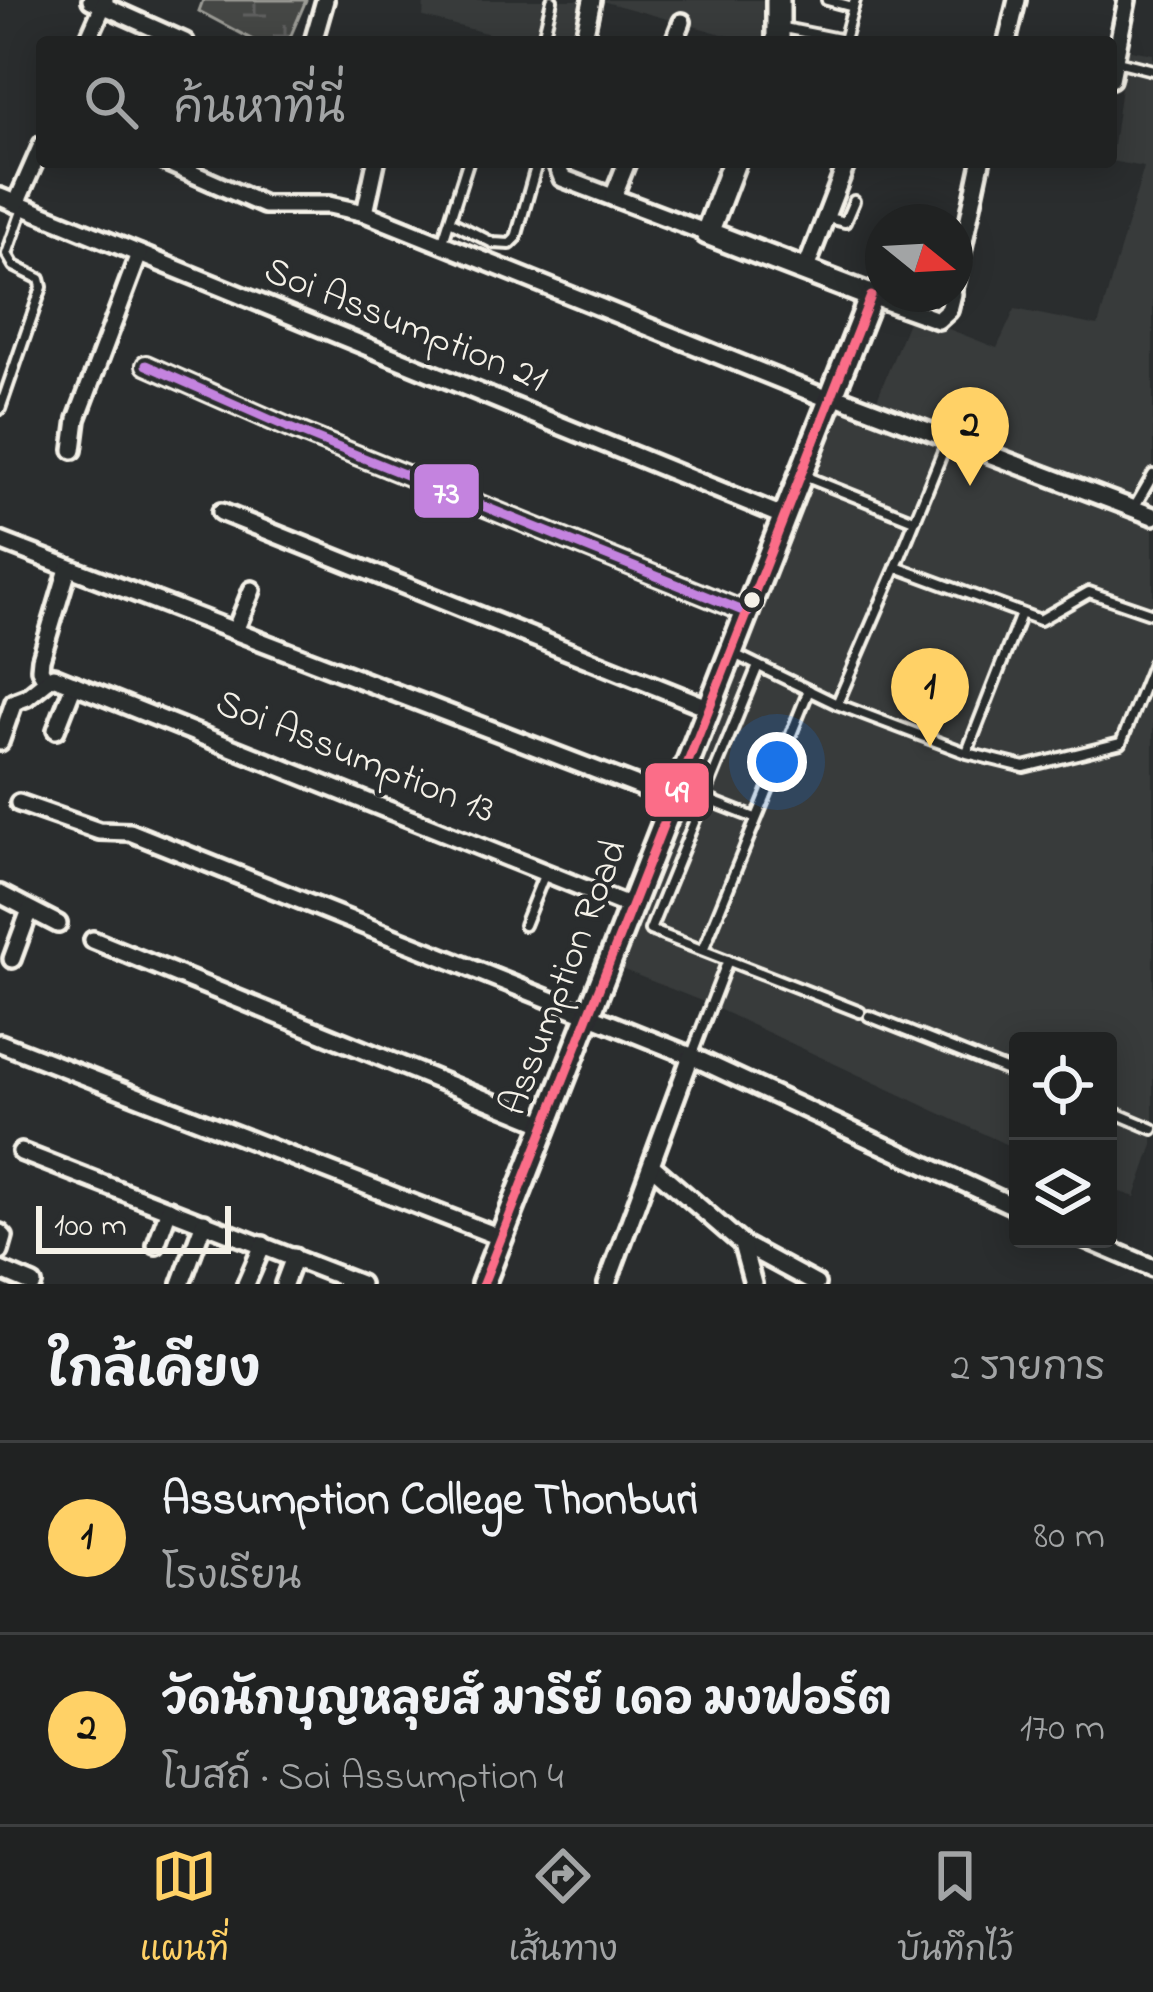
<!DOCTYPE html>
<html lang="th">
<meta charset="utf-8">
<style>
body{margin:0;font-family:"Indie Flower","Playpen Sans Thai",sans-serif;background:#2d2f2f;color:#f1f3f6}
.controls{position:absolute;right:36px;bottom:36px;display:grid;overflow:hidden;border-radius:12px;box-shadow:0 6px 30px #0003}
.controls button{width:108px;height:108px;display:grid;place-items:center;padding:0;border:0;border-bottom:3px solid #3d3f40;background:#202222;color:#f1f3f6;font:60px sans-serif}
.compass{position:absolute;left:865px;top:204px;width:108px;height:108px;border-radius:50%;background:#202222;box-shadow:0 6px 30px #0003;rotate:108deg}
.scale{position:absolute;left:36px;bottom:30px;width:195px;box-sizing:border-box;padding-left:12px;border:6px solid #f4f1e8;border-top:0;font-size:33px;line-height:42px;white-space:nowrap;color:#f4f1e8;-webkit-text-stroke:9px #2a2d2e;paint-order:stroke}
.you{position:absolute;left:777px;top:762px;width:42px;height:42px;margin:-30px;border:9px solid #fff;border-radius:50%;background:#1a73e8;box-shadow:0 0 0 18px #1a73e833}
.badge{display:grid;place-items:center;width:78px;height:78px;border-radius:50%;background:#ffd166;color:#111;font-size:39px;font-weight:700}
.pin{position:absolute;translate:-50% -99px;filter:drop-shadow(0 3px 6px #0008)}
.pin::after{content:'';position:absolute;top:63px;width:42px;height:36px;background:inherit;clip-path:polygon(0 0,100% 0,50% 100%)}
.list{margin:0;padding:0;list-style:none}
h2{display:flex;justify-content:space-between;align-items:center;height:156px;margin:0;padding:0 48px;font-size:51px}
h2 small{font-size:39px;font-weight:400;color:#a2a4a5}
.list li{display:grid;grid-template-columns:78px 1fr auto;gap:36px;align-items:center;box-sizing:border-box;height:192px;padding:0 48px;border-top:3px solid #3d3f40}
.list b{display:block;font-size:45px;white-space:nowrap}
.list p{margin:0;font-size:39px;white-space:nowrap;color:#a2a4a5}
.list em{font-size:39px;font-style:normal;color:#a2a4a5}
.icon{flex:none;width:66px;height:66px;fill:none;stroke:currentColor;stroke-width:2;stroke-linecap:round;stroke-linejoin:round}
.map{position:relative;flex:none;width:1153px;height:1284px;overflow:hidden}
.search{position:absolute;background:#202222;box-shadow:0 6px 30px #0003;left:36px;right:36px;top:36px;height:132px;display:flex;align-items:center;gap:30px;box-sizing:border-box;padding:0 42px;border-radius:12px;color:#a2a4a5;font-size:45px}
.sheet{height:540px;background:#202222}
nav{display:flex;justify-content:space-around;align-items:center;box-sizing:border-box;height:168px;border-top:3px solid #3d3f40;background:#202222;font-size:33px;color:#a2a4a5}
nav a{display:grid;justify-items:center;gap:6px}
nav .on{color:#ffd166}
.map>svg:first-child{display:block}
.built{fill:#373a3a}
.wetland{fill:url(#wetland-marsh);stroke:#9c9c96;stroke-width:3}
.lines{fill:none;stroke-linecap:round;stroke-linejoin:round}
.lane-casing{stroke:#f4f1e8;stroke-width:16}
.street-casing{stroke:#f4f1e8;stroke-width:24}
.secondary-casing{stroke:#f4f1e8;stroke-width:30}
.lane{stroke:#2a2d2e;stroke-width:8}
.street{stroke:#2a2d2e;stroke-width:15}
.secondary{stroke:#2a2d2e;stroke-width:21}
.bus-1-casing{stroke:#2a2d2e;stroke-width:18}
.bus-2-casing{stroke:#2a2d2e;stroke-width:18}
.bus-1{stroke:#c483df;stroke-width:9}
.bus-2{stroke:#fb6d88;stroke-width:9}
.bus-dot{fill:#f4f1e8;stroke:#2a2d2e;stroke-width:4.5}
.labels{text-anchor:middle;dominant-baseline:central;stroke-width:9;stroke-linejoin:round;paint-order:stroke}
.street-label{font-size:39px;fill:#f4f1e8;stroke:#2a2d2e}
.line-badge{stroke:#2a2d2e;stroke-width:4.5}
.badge-label{font-size:33px;text-anchor:middle;font-weight:bold;fill:#fff}
</style>
<div class="map">
<svg width="1153" height="1284" viewBox="0 0 1153 1284">
<defs>
<pattern id="wetland-marsh" width="20" height="14" patternUnits="userSpaceOnUse" patternTransform="scale(3)"><rect width="20" height="14" fill="#444645"/><path d="M1 5h8M5 5V1M11 12h8M15 12V8" fill="none" stroke="#606160"/></pattern>
</defs>
<rect width="100%" height="100%" fill="#2a2d2e"/>
<filter id="ink" filterUnits="userSpaceOnUse"><feTurbulence type="fractalNoise" baseFrequency=".00833" numOctaves="2"/><feDisplacementMap in="SourceGraphic" scale="24" xChannelSelector="R" yChannelSelector="G"/><feConvolveMatrix kernelMatrix="1 2 1 2 8 2 1 2 1" color-interpolation-filters="sRGB"/></filter>
<g filter="url(#ink)">
<g class="built">
<polygon points="424,0 583,0 573,42 521,42 423,17"/>
<polygon points="598,0 771,0 768,42 751,42"/>
<polygon points="1126,49 1153,54 1153,509 875,404 911,314 997,348 1015,309 1098,326 1144,167 1111,161"/>
<polygon points="843,408 1153,526 1153,1145 1135,1197 1108,1188 1108,1041 1018,1041 1018,1150 701,1001 619,968"/>
</g>
<polygon class="wetland" points="203,0 306,0 288,42 257,42 199,11"/>
<g class="lines">
<defs>
<g id="lane">
<polyline points="827,0 853,7"/>
<polyline points="784,28 844,40 855,0"/>
<polyline points="500,42 504,42"/>
<polyline points="542,42 552,0"/>
<polyline points="1117,61 1153,70"/>
<polyline points="828,218 845,222 854,201"/>
<polyline points="450,221 493,243 510,244 516,238 536,167 532,163"/>
<polyline points="442,244 468,162"/>
<polyline points="0,409 42,287 40,279 14,266 7,254 23,208"/>
<polyline points="804,476 914,520"/>
<polyline points="1134,508 1153,475"/>
<polyline points="896,567 948,439"/>
<polyline points="732,653 837,704 896,567 1040,620 1089,592 1153,614"/>
<polyline points="758,666 650,930 860,1012"/>
<polyline points="837,704 967,753 1024,767 1121,743 1153,663"/>
<polyline points="967,752 1021,614"/>
<polyline points="678,788 755,818"/>
<polyline points="524,925 545,873"/>
<polyline points="703,950 809,690"/>
<polyline points="869,1016 1018,1075"/>
<polyline points="692,1054 728,960"/>
<polyline points="1108,1110 1153,1129"/>
</g>
<g id="street">
<polyline points="91,0 185,42"/>
<polyline points="87,42 105,1"/>
<polyline points="313,42 325,0"/>
<polyline points="583,42 592,0"/>
<polyline points="674,42 682,22"/>
<polyline points="1007,42 1017,0"/>
<polyline points="1111,79 1127,0"/>
<polyline points="166,162 264,205 329,205 365,213 831,400"/>
<polyline points="556,162 562,178 707,233"/>
<polyline points="0,197 785,517"/>
<polyline points="613,197 627,162"/>
<polyline points="16,204 42,145"/>
<polyline points="365,213 376,162"/>
<polyline points="805,271 847,162"/>
<polyline points="955,284 981,162"/>
<polyline points="871,296 938,320 949,310 953,294"/>
<polyline points="146,365 287,427 748,613"/>
<polyline points="833,395 1153,516"/>
<polyline points="73,450 77,419 139,254"/>
<polyline points="221,512 710,708"/>
<polyline points="0,541 674,800"/>
<polyline points="235,631 252,590"/>
<polyline points="45,678 40,669 41,659 68,569"/>
<polyline points="56,730 74,684"/>
<polyline points="0,742 14,702 27,697 53,676 631,907"/>
<polyline points="19,803 99,831 130,832 691,1056 1018,1208"/>
<polyline points="0,894 58,924"/>
<polyline points="93,940 546,1124"/>
<polyline points="12,959 30,910"/>
<polyline points="0,1043 502,1238"/>
<polyline points="21,1152 360,1284"/>
<polyline points="652,1166 742,1244 816,1284"/>
<polyline points="0,1233 4,1237 0,1251"/>
<polyline points="1085,1239 1153,1268"/>
<polyline points="742,1244 753,1284"/>
<polyline points="156,1245 169,1209"/>
<polyline points="0,1270 33,1284"/>
<polyline points="181,1284 204,1222"/>
<polyline points="246,1284 263,1245"/>
<polyline points="284,1284 294,1257"/>
<polyline points="607,1284 691,1056"/>
</g>
<g id="secondary">
<polyline points="778,0 778,42"/>
<polyline points="483,1284 871,296 707,233 734,162"/>
</g>
</defs>
<use href="#lane" class="lane-casing"/>
<use href="#street" class="street-casing"/>
<use href="#secondary" class="secondary-casing"/>
<use href="#lane" class="lane"/>
<use href="#street" class="street"/>
<use href="#secondary" class="secondary"/>
<defs>
<polyline id="bus-1" points="146,365 287,427 748,613"/>
<polyline id="bus-2" points="483,1284 871,296"/>
</defs>
<use href="#bus-1" class="bus-1-casing"/>
<use href="#bus-2" class="bus-2-casing"/>
<use href="#bus-1" class="bus-1"/>
<use href="#bus-2" class="bus-2"/>
</g>
</g>
<circle class="bus-dot" cx="752" cy="600" r="10"/>
<g class="labels">
<g class="street-label">
<text transform="translate(405 326) rotate(22)">Soi Assumption 21</text>
<text transform="translate(355 758) rotate(22)">Soi Assumption 13</text>
<text transform="translate(565 978) rotate(-69)">Assumption Road</text>
</g>
</g>
<g class="line-badge">
<rect x="412" y="462" width="69" height="58" rx="12" fill="#c483df"/>
<rect x="643" y="761" width="68" height="58" rx="12" fill="#fb6d88"/>
</g>
<g class="badge-label">
<text x="446" y="503">73</text>
<text x="677" y="802">49</text>
</g>
</svg>
<div class="controls">
<button><svg class="icon" aria-label="locate" viewBox="0 0 24 24"><circle cx="12" cy="12" r="6"/><path d="M12 2v4M12 18v4M2 12h4M18 12h4"/></svg></button>
<button><svg class="icon" aria-label="layers" viewBox="0 0 24 24"><path d="M12 4l9 5-9 5-9-5zM3 14l9 5 9-5"/></svg></button>
</div>
<svg class="compass" viewBox="-18 -18 36 36"><path d="M0-13l5 13h-10z" fill="#e53935"/><path d="M0 13l5-13h-10z" fill="#a2a4a5"/></svg>
<div class="scale">100 m</div>
<div class="you"></div>
<div class="pin badge" style="left:930px;top:747px">1</div>
<div class="pin badge" style="left:970px;top:486px">2</div>
<div class="search"><svg class="icon" aria-label="search" viewBox="0 0 24 24"><circle cx="10" cy="10" r="6"/><path d="M15 15l6 6"/></svg>ค้นหาที่นี่</div>
</div>
<section class="sheet">
<h2>ใกล้เคียง<small>2 รายการ</small></h2>
<ul class="list">
<li><span class="badge">1</span><div><b>Assumption College Thonburi</b><p>โรงเรียน</p></div><em>80 m</em></li>
<li><span class="badge">2</span><div><b>วัดนักบุญหลุยส์ มารีย์ เดอ มงฟอร์ต</b><p>โบสถ์ · Soi Assumption 4</p></div><em>170 m</em></li>
</ul>
</section>
<nav>
<a class="on"><svg class="icon" aria-label="map" viewBox="0 0 24 24"><path d="M3 6l6-2 6 2 6-2v14l-6 2-6-2-6 2zM9 4v14M15 6v14"/></svg>แผนที่</a>
<a><svg class="icon" aria-label="directions" viewBox="0 0 24 24"><path d="M12 3l9 9-9 9-9-9zM9 14v-3h6M13 9l2 2-2 2"/></svg>เส้นทาง</a>
<a><svg class="icon" aria-label="saved" viewBox="0 0 24 24"><path d="M7 4h10v16l-5-4-5 4z"/></svg>บันทึกไว้</a>
</nav>
